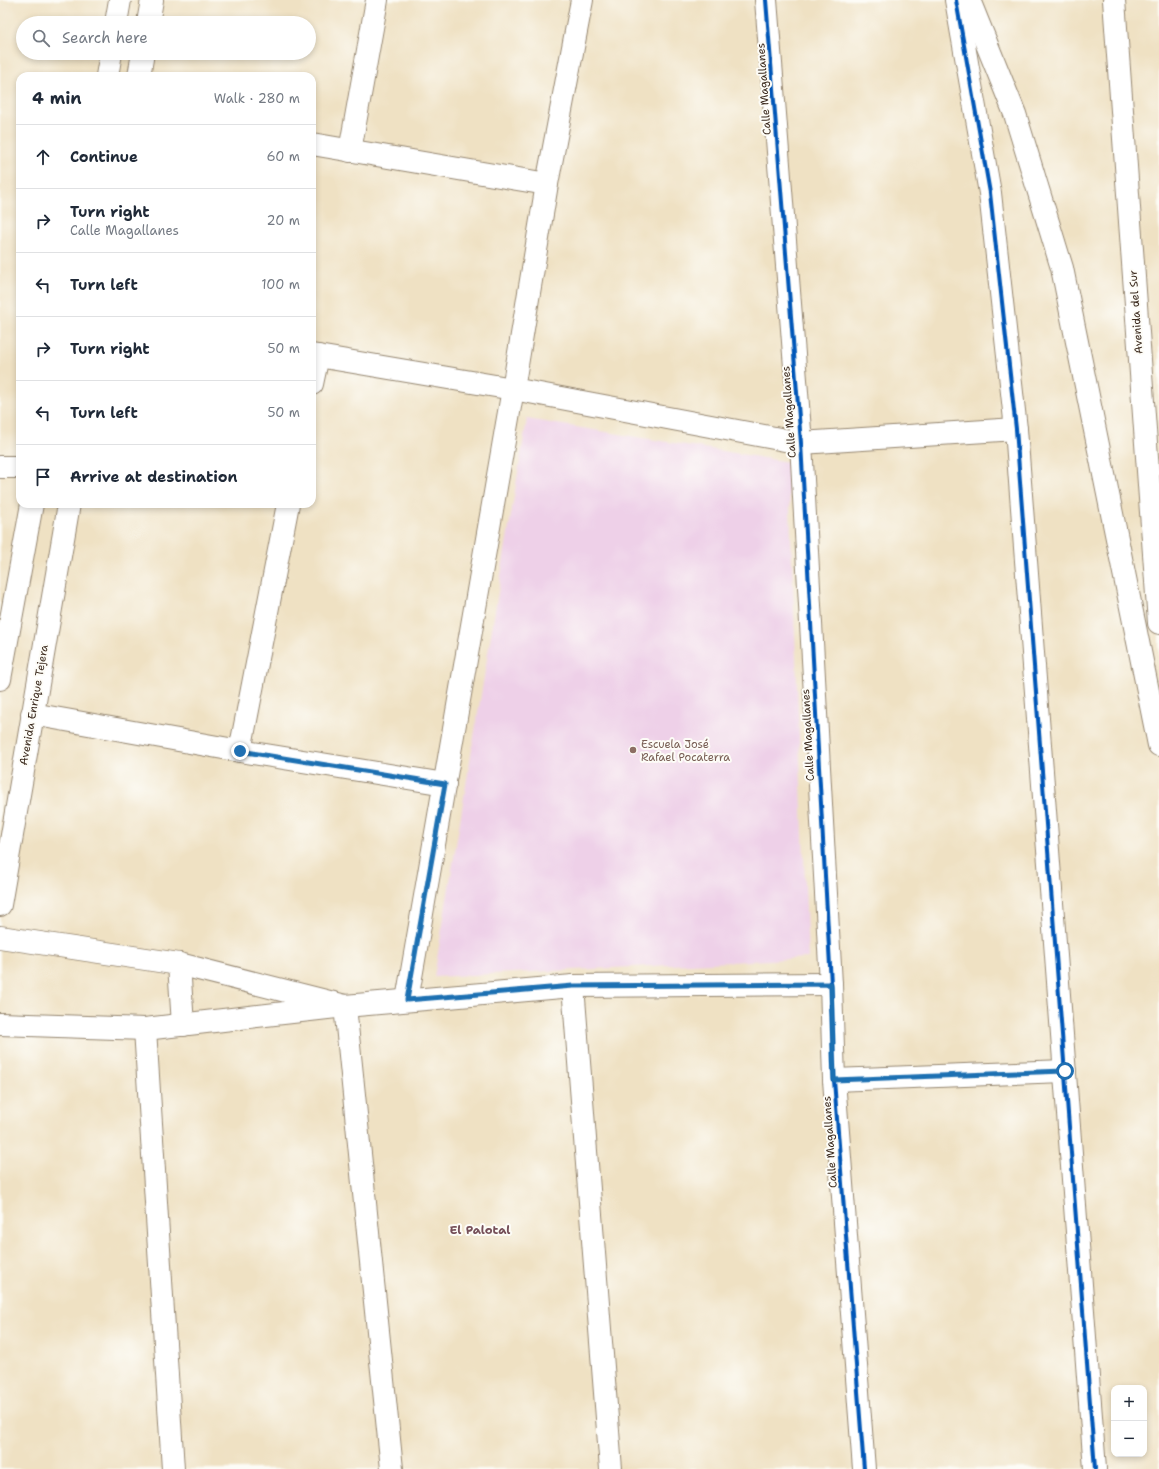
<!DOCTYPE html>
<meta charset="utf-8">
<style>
body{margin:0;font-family:"Shantell Sans",sans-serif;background:#f2f2f3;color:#1f2937}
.controls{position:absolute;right:12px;bottom:12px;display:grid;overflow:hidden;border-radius:8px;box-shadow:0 2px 6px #0003}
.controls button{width:36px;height:36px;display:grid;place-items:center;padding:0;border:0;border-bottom:1px solid #e0e1e3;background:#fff;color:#1f2937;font:20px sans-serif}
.stop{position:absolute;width:12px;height:12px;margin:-9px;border:3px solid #1f6fb2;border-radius:50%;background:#fff}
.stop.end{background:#1f6fb2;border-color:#fff;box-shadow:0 1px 4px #0008}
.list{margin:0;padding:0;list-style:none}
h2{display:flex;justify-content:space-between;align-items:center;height:52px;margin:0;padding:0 16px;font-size:17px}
h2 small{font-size:13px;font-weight:400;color:#747a83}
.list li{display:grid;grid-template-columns:26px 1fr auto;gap:12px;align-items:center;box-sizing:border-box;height:64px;padding:0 16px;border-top:1px solid #e0e1e3}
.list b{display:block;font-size:15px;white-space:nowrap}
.list p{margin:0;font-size:13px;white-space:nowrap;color:#747a83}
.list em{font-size:13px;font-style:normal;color:#747a83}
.icon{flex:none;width:22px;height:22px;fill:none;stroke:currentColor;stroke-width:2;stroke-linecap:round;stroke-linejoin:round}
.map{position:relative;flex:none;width:1159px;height:1469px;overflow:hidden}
.search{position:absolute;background:#fff;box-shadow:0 2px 6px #0003;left:16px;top:16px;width:300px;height:44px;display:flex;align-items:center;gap:10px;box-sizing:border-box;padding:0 14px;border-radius:22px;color:#747a83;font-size:15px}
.panel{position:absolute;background:#fff;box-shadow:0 2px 6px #0003;left:16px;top:72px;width:300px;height:436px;border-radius:12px}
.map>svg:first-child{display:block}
.built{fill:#eed0e8}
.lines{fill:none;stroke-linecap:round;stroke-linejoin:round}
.minor-casing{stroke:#958670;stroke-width:24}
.trunk-casing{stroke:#958670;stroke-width:24}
.minor{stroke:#fff;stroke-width:22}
.trunk{stroke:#fff;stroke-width:22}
.cycleway-casing{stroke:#fdfcf7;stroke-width:6}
.cycleway{stroke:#0057b8;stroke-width:4}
.route{stroke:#1f6fb2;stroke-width:5}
.education-dot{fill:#8d6e63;stroke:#fdfcf7;stroke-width:1.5}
.labels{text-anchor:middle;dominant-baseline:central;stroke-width:4;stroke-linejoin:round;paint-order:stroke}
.street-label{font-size:11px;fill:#3b2a1e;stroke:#fdfcf7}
.education-label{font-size:11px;fill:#785e54;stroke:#fdfcf7;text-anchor:start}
.neighbourhood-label{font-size:12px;font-weight:bold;fill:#754f58;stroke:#fdfcf7}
</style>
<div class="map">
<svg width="1159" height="1469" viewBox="0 0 1159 1469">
<rect width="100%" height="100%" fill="#fdfcf7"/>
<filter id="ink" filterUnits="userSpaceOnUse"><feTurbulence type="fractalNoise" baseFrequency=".025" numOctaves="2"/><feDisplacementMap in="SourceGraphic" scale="8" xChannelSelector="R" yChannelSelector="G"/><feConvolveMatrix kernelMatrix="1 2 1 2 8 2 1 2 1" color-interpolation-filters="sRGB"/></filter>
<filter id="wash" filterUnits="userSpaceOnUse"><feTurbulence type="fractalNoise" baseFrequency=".012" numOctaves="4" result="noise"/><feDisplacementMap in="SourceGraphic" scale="16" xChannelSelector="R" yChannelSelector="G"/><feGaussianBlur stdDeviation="0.9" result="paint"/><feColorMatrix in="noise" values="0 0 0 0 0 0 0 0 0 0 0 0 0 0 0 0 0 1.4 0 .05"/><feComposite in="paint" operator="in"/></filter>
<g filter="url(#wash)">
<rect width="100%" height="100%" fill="#efe1c3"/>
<polygon class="built" points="527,419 788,462 808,958 434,977"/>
</g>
<g filter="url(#ink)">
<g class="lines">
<defs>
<g id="minor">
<polyline points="766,0 801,443 831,984 834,1080 864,1469"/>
<polyline points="956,0 990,193 1016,429 1095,1469"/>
<polyline points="116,23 120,0"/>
<polyline points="148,23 152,0"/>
<polyline points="107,76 111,53"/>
<polyline points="139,76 143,53"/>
<polyline points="312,144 547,184"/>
<polyline points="350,151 377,0"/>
<polyline points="312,355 513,389 801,443 1016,429"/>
<polyline points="312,384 318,356"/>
<polyline points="0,467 20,467"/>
<polyline points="0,679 32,504"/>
<polyline points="32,714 240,751 445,784"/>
<polyline points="240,751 288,504"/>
<polyline points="0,905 69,504"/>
<polyline points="0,937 179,964 345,1006 392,1469"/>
<polyline points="179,964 183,1025"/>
<polyline points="573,986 611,1469"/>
<polyline points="407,1000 513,389 547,184 582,0"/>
<polyline points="0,1024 145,1029 345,1006 573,986 831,984"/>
<polyline points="145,1029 173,1469"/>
<polyline points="834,1080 1065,1071"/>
</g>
<g id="trunk">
<polyline points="969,0 1015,114 1062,268 1159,745"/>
<polyline points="1114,0 1159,623"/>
</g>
</defs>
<use href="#minor" class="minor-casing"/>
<use href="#trunk" class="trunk-casing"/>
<use href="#minor" class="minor"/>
<use href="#trunk" class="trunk"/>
<defs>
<g id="cycleway">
<polyline points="766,0 801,443 831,984 834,1080 864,1469"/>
<polyline points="956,0 990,193 1016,429 1095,1469"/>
</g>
</defs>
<use href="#cycleway" class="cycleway-casing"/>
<use href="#cycleway" class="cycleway"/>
</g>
</g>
<g class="lines" filter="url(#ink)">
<polyline class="route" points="240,751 445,784 407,1000 573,986 831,984 834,1080 1065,1071"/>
</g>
<circle class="education-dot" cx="633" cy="750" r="4"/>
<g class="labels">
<g class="street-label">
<text transform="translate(764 89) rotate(-94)">Calle Magallanes</text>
<text transform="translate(1136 312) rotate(-94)">Avenida del Sur</text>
<text transform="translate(789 412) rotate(-94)">Calle Magallanes</text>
<text transform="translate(34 705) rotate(-80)">Avenida Enrique Tejera</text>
<text transform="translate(808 735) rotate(-93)">Calle Magallanes</text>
<text transform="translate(830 1142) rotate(-94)">Calle Magallanes</text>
</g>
<g class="education-label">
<text x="641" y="744">Escuela José<tspan x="641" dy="13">Rafael Pocaterra</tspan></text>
</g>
<g class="neighbourhood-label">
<text x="480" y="1230">El Palotal</text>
</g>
</g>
</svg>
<div class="controls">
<button>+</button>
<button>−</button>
</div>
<div class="stop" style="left:1065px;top:1071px"></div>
<div class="stop end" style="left:240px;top:751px"></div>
<div class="search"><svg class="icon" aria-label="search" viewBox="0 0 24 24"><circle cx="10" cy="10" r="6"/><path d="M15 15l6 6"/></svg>Search here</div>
<section class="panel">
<h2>4 min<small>Walk · 280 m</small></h2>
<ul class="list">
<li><svg class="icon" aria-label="ahead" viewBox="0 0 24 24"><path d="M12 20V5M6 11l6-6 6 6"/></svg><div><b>Continue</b></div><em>60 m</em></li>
<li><svg class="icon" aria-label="right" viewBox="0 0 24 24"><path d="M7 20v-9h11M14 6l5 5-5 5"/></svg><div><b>Turn right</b><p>Calle Magallanes</p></div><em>20 m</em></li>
<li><svg class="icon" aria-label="left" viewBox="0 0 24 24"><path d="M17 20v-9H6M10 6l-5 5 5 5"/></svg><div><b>Turn left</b></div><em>100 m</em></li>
<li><svg class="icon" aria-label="right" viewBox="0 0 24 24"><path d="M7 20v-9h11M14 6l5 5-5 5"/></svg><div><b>Turn right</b></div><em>50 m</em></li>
<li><svg class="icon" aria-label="left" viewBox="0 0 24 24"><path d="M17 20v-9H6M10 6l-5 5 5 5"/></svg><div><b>Turn left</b></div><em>50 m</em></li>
<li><svg class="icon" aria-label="arrive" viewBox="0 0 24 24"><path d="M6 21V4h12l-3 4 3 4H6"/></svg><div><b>Arrive at destination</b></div></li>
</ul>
</section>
</div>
